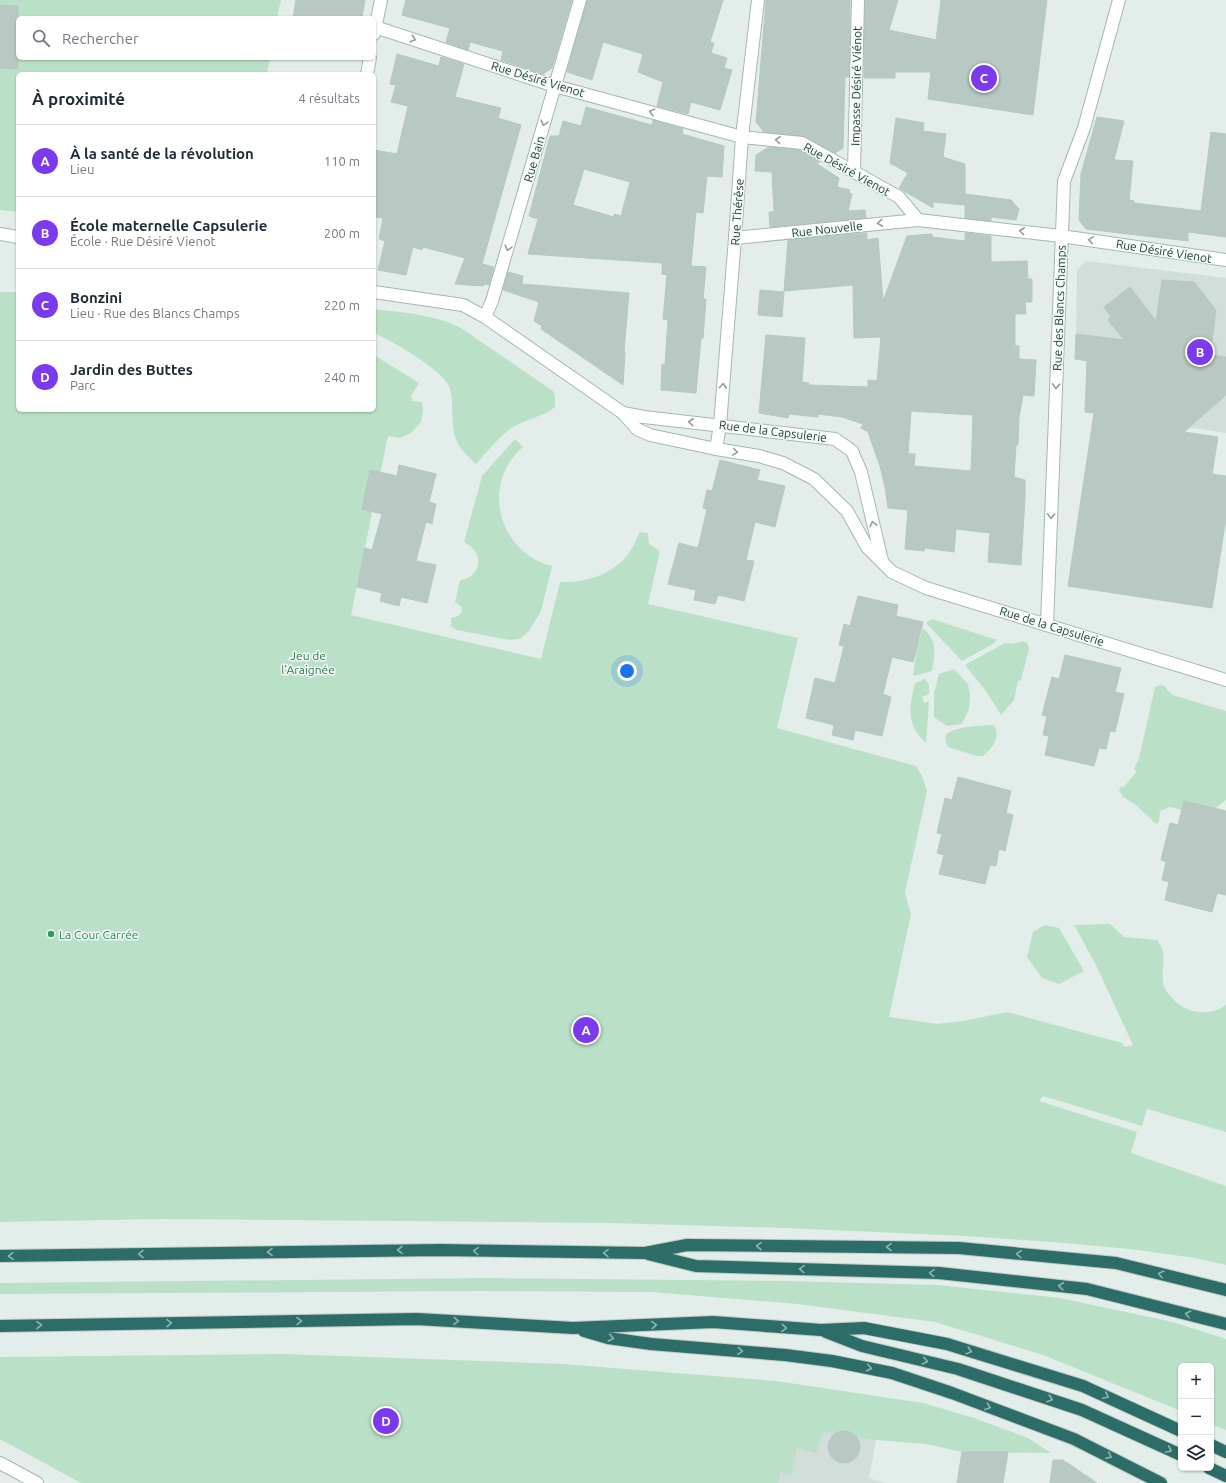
<!DOCTYPE html>
<html lang="fr">
<meta charset="utf-8">
<style>
body{margin:0;font-family:Ubuntu,sans-serif;background:#f2f2f3;color:#1f2937}
.controls{position:absolute;right:12px;bottom:12px;display:grid;overflow:hidden;border-radius:6px;box-shadow:0 1px 3px #0004}
.controls button{width:36px;height:36px;display:grid;place-items:center;padding:0;border:0;border-bottom:1px solid #e0e1e3;background:#fff;color:#1f2937;font:20px sans-serif}
.you{position:absolute;left:627px;top:671px;width:14px;height:14px;margin:-10px;border:3px solid #fff;border-radius:50%;background:#1a73e8;box-shadow:0 0 0 6px #1a73e833}
.badge{display:grid;place-items:center;width:26px;height:26px;border-radius:50%;background:#7c3aed;color:#fff;font-size:13px;font-weight:700}
.pin{position:absolute;translate:-50% -50%;border:2px solid #fff;box-shadow:0 1px 4px #0006}
.list{margin:0;padding:0;list-style:none}
h2{display:flex;justify-content:space-between;align-items:center;height:52px;margin:0;padding:0 16px;font-size:17px}
h2 small{font-size:13px;font-weight:400;color:#747a83}
.list li{display:grid;grid-template-columns:26px 1fr auto;gap:12px;align-items:center;box-sizing:border-box;height:72px;padding:0 16px;border-top:1px solid #e0e1e3}
.list b{display:block;font-size:15px;white-space:nowrap}
.list p{margin:0;font-size:13px;white-space:nowrap;color:#747a83}
.list em{font-size:13px;font-style:normal;color:#747a83}
.icon{flex:none;width:22px;height:22px;fill:none;stroke:currentColor;stroke-width:2;stroke-linecap:round;stroke-linejoin:round}
.map{position:relative;flex:none;width:1226px;height:1483px;overflow:hidden}
.search{position:absolute;background:#fff;box-shadow:0 1px 3px #0004;left:16px;top:16px;width:360px;height:44px;display:flex;align-items:center;gap:10px;box-sizing:border-box;padding:0 14px;border-radius:6px;color:#747a83;font-size:15px}
.panel{position:absolute;background:#fff;box-shadow:0 1px 3px #0004;left:16px;top:72px;width:360px;height:340px;border-radius:6px}
.map>svg:first-child{display:block}
.built{fill:#d1ded9}
.green{fill:#bbe0c8}
.building{fill:#b8c9c3;stroke:#b5c8c2;fill-rule:evenodd}
.lines{fill:none;stroke-linecap:round;stroke-linejoin:round}
.minor-casing{stroke:#a5b7b2;stroke-width:14}
.motorway-casing{stroke:#c1cac8;stroke-width:14}
.minor{stroke:#fff;stroke-width:12}
.motorway{stroke:#2c6e67;stroke-width:12}
.oneway{stroke:#90a09d}
.oneway2{stroke:#90b4b0}
.leisure-dot{fill:#2e9e5b;stroke:#f4faf8;stroke-width:1.5}
.labels{text-anchor:middle;dominant-baseline:central;stroke-width:3;stroke-linejoin:round;paint-order:stroke}
.street-label{font-size:12px;fill:#22413b;stroke:#f4faf8}
.park-label{font-size:12px;fill:#297a50;stroke:#f4faf8}
.leisure-label{font-size:12px;fill:#27864d;stroke:#f4faf8;text-anchor:start}
</style>
<div class="map">
<svg width="1226" height="1483" viewBox="0 0 1226 1483">
<rect width="100%" height="100%" fill="#e3eeea"/>
<g class="built">
<polygon points="1086,261 1226,278 1226,433 1130,418 1175,347 1076,334 1077,270"/>
<polygon points="828,1419 878,1429 869,1478 884,1483 778,1483 781,1472 791,1474 797,1448"/>
</g>
<g class="green">
<polygon points="0,0 281,0 277,18 18,18 18,58 270,58 267,74 18,74 18,212 0,210"/>
<path d="M0,292H18V410H374V355L419,383L411,396L413,401L422,402L423,409L421,422L411,433L400,438L388,436L351,615L541,659L560,582C585,583 608,576 626,557C632,550 636,540 640,532L648,533L649,544L660,551L648,604L798,638L777,728L916,766L922,776L927,791L905,893L911,914L889,1017L937,1024L964,1021L1007,1012L1122,1043L1125,1047L1133,1045L1096,965L1074,925L1110,924L1124,937L1157,940C1170,956 1159,968 1164,986C1166,992 1172,998 1177,1003C1191,1014 1211,1016 1226,1005V1132L1147,1109L1142,1126L1043,1096L1039,1101L1137,1132L1131,1153L1226,1186V1265L1195,1258L1130,1249L1052,1242L965,1236L785,1228L611,1223L161,1219L0,1222Z"/>
<path d="M374,309C403,313 435,314 461,328L553,391L555,397V407C543,417 526,419 513,427C499,437 488,451 476,464C453,443 453,437 452,407C452,400 452,393 449,386C442,370 391,340 374,333Z"/>
<path d="M515,439L523,447C480,483 498,553 552,566L541,611L529,631L520,639L509,640L457,630L451,627V618C458,617 462,615 462,607L455,602L460,580C463,579 467,579 469,577C479,572 481,558 474,550C472,546 467,544 464,542L482,476Z"/>
<polygon points="932,619 997,640 993,644 962,661 926,623"/>
<path d="M923,628C938,642 935,652 932,671L913,676L917,647Z"/>
<polygon points="1024,641 1028,644 1029,649 1021,680 1018,681 1014,700 1001,715 986,691 965,665 1005,643 1012,644"/>
<polygon points="954,669 968,684 970,696 969,709 962,724 947,726 934,717 934,693 939,674"/>
<path d="M925,679L929,685V694L922,697L924,703L929,701L926,743C906,725 909,707 915,683Z"/>
<polygon points="1160,685 1165,686 1168,691 1173,695 1226,711 1226,800 1205,816 1170,807 1160,811 1159,822 1156,824 1136,805 1123,797 1119,790 1121,786 1123,788 1137,771 1134,769 1139,758 1155,687"/>
<path d="M994,725C1001,738 993,747 983,756H977L948,747C947,744 944,739 946,735C951,727 984,725 994,725Z"/>
<polygon points="1045,925 1059,928 1084,971 1059,984 1042,978 1027,957 1033,932"/>
<polygon points="484,1278 786,1281 937,1285 1060,1298 1173,1322 1226,1339 1226,1430 1211,1424 1211,1366 1181,1366 1181,1411 1043,1355 935,1322 798,1304 651,1292 482,1291 0,1294 0,1283"/>
<polygon points="284,1354 563,1364 776,1381 923,1403 974,1418 1028,1438 1051,1453 962,1452 927,1444 876,1440 823,1432 816,1453 797,1448 791,1475 781,1472 778,1483 81,1483 0,1439 0,1357"/>
</g>
<g class="building">
<polygon points="296,0 365,0 362,18 293,18"/>
<polygon points="406,0 572,0 552,68 543,74 501,60 503,51 470,42 468,50 446,42 450,28 402,15"/>
<polygon points="587,0 723,0 710,42 714,43 711,53 727,58 724,68 732,70 720,110 691,102 688,114 657,106 663,82 638,72 643,54 603,42 592,80 567,72"/>
<polygon points="766,0 850,0 849,77 845,77 843,148 835,153 803,136 764,132 756,122"/>
<polygon points="865,0 898,0 889,30 936,40 941,0 1047,0 1033,115 928,99 931,72 895,72 895,78 864,78"/>
<polygon points="0,5 18,6 18,69 0,68"/>
<polygon points="397,54 439,66 441,57 464,64 455,97 501,108 498,118 521,125 482,264 494,267 489,285 486,284 483,286 455,284 465,258 423,247 422,250 413,247 406,275 378,270 385,241 379,239 383,218 374,217 374,150 397,154 408,106 391,102 396,85 390,84"/>
<path d="M586,107L652,125L653,120L683,129L682,134L724,146L722,177L707,176L703,213L696,212L691,266L706,267L703,299H706L703,338H701L696,393L661,390L662,364L665,365L668,320L663,319L667,275L662,274V263L528,254L538,219L529,216L550,136H559L563,121L581,126ZM584,169L630,182L621,216L614,214V217L573,205Z"/>
<polygon points="1097,117 1124,121 1114,160 1133,161 1129,200 1134,201 1134,203 1201,211 1211,132 1226,134 1226,237 1188,232 1188,241 1086,229 1079,220 1081,174"/>
<polygon points="896,118 924,123 923,131 946,134 943,157 965,164 965,194 1011,200 1019,209 1016,220 991,217 991,221 965,218 965,205 933,202 933,208 899,188 908,173 890,163"/>
<polygon points="769,147 800,150 820,162 817,164 839,178 837,187 850,190 849,193 852,194 848,211 865,210 866,218 770,227 769,212 774,212 772,172 755,171 756,155"/>
<path d="M867,233V240L878,238L883,301L907,236L932,234V237L965,241V233L991,236V262L1027,261L1028,279H1032V302H1025L1026,314H1015V346H1019V359L1036,360L1034,396L1023,395L1019,417L1018,445H1016L1014,477L1025,480V498L1021,565L988,562L990,533L956,529L954,552L925,548L924,551L905,549L908,510L888,508L885,487L880,466L868,432L861,428L863,424L842,417L818,414V417L789,414L788,418L759,413L766,335L805,338L802,382L809,383V385L868,387V380L877,381L881,337L854,338L853,285L784,291L788,240ZM911,411L973,415L971,471L914,466L915,454H908Z"/>
<polygon points="508,272 523,276 522,284 629,293 624,351 625,352 623,385 541,329 542,326 534,321 539,302 503,290"/>
<polygon points="1162,280 1194,282 1216,310 1210,355 1226,357 1226,395 1184,432 1218,437 1212,474 1226,476 1226,518 1212,608 1068,586 1094,413 1085,412 1087,361 1075,359 1076,334 1124,340 1108,320 1111,317 1104,307 1130,287 1156,321"/>
<polygon points="760,290 784,292 782,317 758,315"/>
<polygon points="720,460 760,470 757,480 785,486 775,527 755,522 746,560 754,561 744,601 718,595 715,604 694,600 696,590 668,584 679,543 698,548 707,509 703,508 707,490 712,491"/>
<polygon points="399,465 436,474 429,502 436,504 432,524 426,522 416,561 436,565 427,603 401,597 399,606 380,601 382,593 357,587 365,548 372,550 382,514 362,509 370,470 397,476"/>
<polygon points="858,596 898,605 896,616 923,622 913,662 892,657 883,694 891,697 882,736 855,730 853,740 832,735 834,725 806,718 815,678 835,683 844,646 839,645 844,624 850,626"/>
<polygon points="1065,655 1121,668 1115,692 1124,694 1115,732 1110,731 1106,749 1099,748 1094,766 1045,755 1049,736 1043,735 1047,716 1042,715 1052,677 1059,679"/>
<polygon points="958,777 1011,791 1006,813 1013,815 1005,851 999,849 996,866 990,865 985,884 939,874 944,855 937,853 942,834 937,833 945,798 952,800"/>
<polygon points="1184,801 1226,811 1226,895 1217,893 1212,912 1165,900 1169,882 1162,880 1166,862 1161,860 1170,823 1178,825"/>
<circle cx="844" cy="1447" r="16"/>
<polygon points="962,1452 1008,1452 1003,1483 957,1483"/>
<polygon points="1053,1460 1063,1460 1097,1483 1050,1483"/>
</g>
<g class="lines">
<defs>
<g id="minor">
<polyline points="375,27 555,86 742,137 802,143 899,197 918,220"/>
<polyline points="374,34 381,0"/>
<polyline points="367,74 370,58"/>
<polyline points="854,172 858,0"/>
<polyline points="0,234 18,237"/>
<polyline points="735,238 918,220 1061,236 1226,260"/>
<polyline points="374,292 463,305 485,317 623,413 637,429 650,435 716,449 759,456 783,463 814,479 847,511 867,547 892,572 926,588 1226,680"/>
<polyline points="485,317 492,301 580,0"/>
<polyline points="623,413 644,417 835,439 852,451 861,472 882,561"/>
<polyline points="716,449 720,425 735,238 742,137 758,0"/>
<polyline points="1047,625 1064,181 1084,128 1119,0"/>
<polyline points="0,1463 37,1483"/>
</g>
<g id="motorway">
<polyline points="648,1254 696,1266 939,1273 1087,1289 1226,1324"/>
<polyline points="0,1256 439,1250 645,1253 687,1245 959,1248 1116,1263 1226,1290"/>
<polyline points="0,1326 417,1319 573,1328 713,1322 821,1330 864,1328 947,1344 1083,1386 1181,1431"/>
<polyline points="584,1331 608,1338 651,1344 785,1355 832,1361 892,1373 952,1393 1074,1439 1161,1483"/>
<polyline points="826,1332 862,1346 958,1369 1082,1410 1181,1455"/>
<polyline points="1211,1445 1226,1452"/>
<polyline points="1209,1468 1226,1476"/>
</g>
</defs>
<use href="#minor" class="minor-casing"/>
<use href="#motorway" class="motorway-casing"/>
<use href="#minor" class="minor"/>
<use href="#motorway" class="motorway"/>
</g>
<defs><path id="oneway-chevron" d="M-2-3.5L2.5 0L-2 3.5" fill="none" stroke-width="1.6" stroke-linecap="round" stroke-linejoin="round"/></defs>
<g class="oneway">
<use href="#oneway-chevron" transform="translate(413 39) rotate(18)"/>
<use href="#oneway-chevron" transform="translate(652 112) rotate(-165)"/>
<use href="#oneway-chevron" transform="translate(544 123) rotate(106)"/>
<use href="#oneway-chevron" transform="translate(778 140) rotate(-174)"/>
<use href="#oneway-chevron" transform="translate(880 223) rotate(174)"/>
<use href="#oneway-chevron" transform="translate(1022 231) rotate(-174)"/>
<use href="#oneway-chevron" transform="translate(1091 240) rotate(-171)"/>
<use href="#oneway-chevron" transform="translate(508 248) rotate(106)"/>
<use href="#oneway-chevron" transform="translate(723 386) rotate(-85)"/>
<use href="#oneway-chevron" transform="translate(1056 386) rotate(92)"/>
<use href="#oneway-chevron" transform="translate(691 422) rotate(-174)"/>
<use href="#oneway-chevron" transform="translate(735 452) rotate(9)"/>
<use href="#oneway-chevron" transform="translate(1051 516) rotate(92)"/>
<use href="#oneway-chevron" transform="translate(873 524) rotate(-103)"/>
</g>
<g class="oneway2">
<use href="#oneway-chevron" transform="translate(759 1246) rotate(-179)"/>
<use href="#oneway-chevron" transform="translate(889 1247) rotate(-179)"/>
<use href="#oneway-chevron" transform="translate(400 1250) rotate(179)"/>
<use href="#oneway-chevron" transform="translate(476 1251) rotate(-179)"/>
<use href="#oneway-chevron" transform="translate(270 1252) rotate(179)"/>
<use href="#oneway-chevron" transform="translate(606 1253) rotate(-179)"/>
<use href="#oneway-chevron" transform="translate(141 1254) rotate(179)"/>
<use href="#oneway-chevron" transform="translate(1019 1254) rotate(-175)"/>
<use href="#oneway-chevron" transform="translate(11 1256) rotate(179)"/>
<use href="#oneway-chevron" transform="translate(802 1269) rotate(-178)"/>
<use href="#oneway-chevron" transform="translate(932 1273) rotate(-178)"/>
<use href="#oneway-chevron" transform="translate(1161 1274) rotate(-166)"/>
<use href="#oneway-chevron" transform="translate(1061 1286) rotate(-174)"/>
<use href="#oneway-chevron" transform="translate(1188 1314) rotate(-166)"/>
<use href="#oneway-chevron" transform="translate(299 1321) rotate(-1)"/>
<use href="#oneway-chevron" transform="translate(456 1321) rotate(3)"/>
<use href="#oneway-chevron" transform="translate(169 1323) rotate(-1)"/>
<use href="#oneway-chevron" transform="translate(39 1325) rotate(-1)"/>
<use href="#oneway-chevron" transform="translate(654 1325) rotate(-2)"/>
<use href="#oneway-chevron" transform="translate(784 1328) rotate(4)"/>
<use href="#oneway-chevron" transform="translate(611 1338) rotate(11)"/>
<use href="#oneway-chevron" transform="translate(740 1351) rotate(4)"/>
<use href="#oneway-chevron" transform="translate(969 1351) rotate(17)"/>
<use href="#oneway-chevron" transform="translate(925 1361) rotate(13)"/>
<use href="#oneway-chevron" transform="translate(869 1368) rotate(12)"/>
<use href="#oneway-chevron" transform="translate(1106 1396) rotate(25)"/>
<use href="#oneway-chevron" transform="translate(1050 1399) rotate(18)"/>
<use href="#oneway-chevron" transform="translate(988 1407) rotate(20)"/>
<use href="#oneway-chevron" transform="translate(1169 1450) rotate(25)"/>
<use href="#oneway-chevron" transform="translate(1109 1456) rotate(26)"/>
</g>
<circle class="leisure-dot" cx="51" cy="934" r="4"/>
<g class="labels">
<g class="street-label">
<text transform="translate(538 79) rotate(17)">Rue Désiré Vienot</text>
<text transform="translate(856 86) rotate(-89)">Impasse Désiré Viénot</text>
<text transform="translate(534 159) rotate(-74)">Rue Bain</text>
<text transform="translate(847 169) rotate(29)">Rue Désiré Vienot</text>
<text transform="translate(737 212) rotate(-86)">Rue Thérèse</text>
<text transform="translate(827 229) rotate(-6)">Rue Nouvelle</text>
<text transform="translate(1164 251) rotate(9)">Rue Désiré Vienot</text>
<text transform="translate(1059 308) rotate(-88)">Rue des Blancs Champs</text>
<text transform="translate(773 431) rotate(7)">Rue de la Capsulerie</text>
<text transform="translate(1052 626) rotate(17)">Rue de la Capsulerie</text>
</g>
<g class="park-label">
<text x="308" y="655">Jeu de<tspan x="308" dy="14">l'Araignée</tspan></text>
</g>
<g class="leisure-label">
<text x="59" y="934">La Cour Carrée</text>
</g>
</g>
</svg>
<div class="controls">
<button>+</button>
<button>−</button>
<button><svg class="icon" aria-label="layers" viewBox="0 0 24 24"><path d="M12 4l9 5-9 5-9-5zM3 14l9 5 9-5"/></svg></button>
</div>
<div class="you"></div>
<div class="pin badge" style="left:586px;top:1030px">A</div>
<div class="pin badge" style="left:1200px;top:352px">B</div>
<div class="pin badge" style="left:984px;top:78px">C</div>
<div class="pin badge" style="left:386px;top:1421px">D</div>
<div class="search"><svg class="icon" aria-label="search" viewBox="0 0 24 24"><circle cx="10" cy="10" r="6"/><path d="M15 15l6 6"/></svg>Rechercher</div>
<section class="panel">
<h2>À proximité<small>4 résultats</small></h2>
<ul class="list">
<li><span class="badge">A</span><div><b>À la santé de la révolution</b><p>Lieu</p></div><em>110 m</em></li>
<li><span class="badge">B</span><div><b>École maternelle Capsulerie</b><p>École · Rue Désiré Vienot</p></div><em>200 m</em></li>
<li><span class="badge">C</span><div><b>Bonzini</b><p>Lieu · Rue des Blancs Champs</p></div><em>220 m</em></li>
<li><span class="badge">D</span><div><b>Jardin des Buttes</b><p>Parc</p></div><em>240 m</em></li>
</ul>
</section>
</div>
